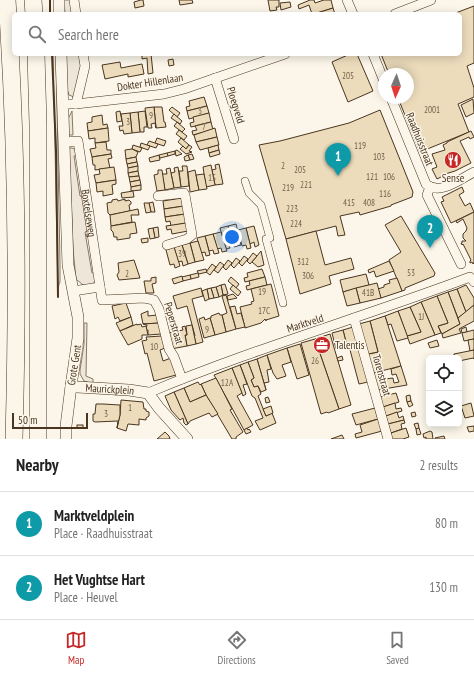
<!DOCTYPE html>
<meta charset="utf-8">
<style>
body{margin:0;font-family:"PT Sans Narrow",sans-serif;background:#f2f2f2;color:#222}
.controls{position:absolute;right:12px;bottom:12px;display:grid;overflow:hidden;border-radius:6px;box-shadow:0 2px 10px #0003}
.controls button{width:36px;height:36px;display:grid;place-items:center;padding:0;border:0;border-bottom:1px solid #e0e0e0;background:#fff;color:#222;font:20px sans-serif}
.compass{position:absolute;left:378px;top:68px;width:36px;height:36px;border-radius:50%;background:#fff;box-shadow:0 2px 10px #0003;rotate:183deg}
.scale{position:absolute;left:12px;bottom:10px;width:76px;box-sizing:border-box;padding-left:4px;border:2px solid #4a3520;border-top:0;font-size:11px;line-height:14px;white-space:nowrap;color:#4a3520;-webkit-text-stroke:3px #fbf6e9;paint-order:stroke}
.you{position:absolute;left:232px;top:237px;width:14px;height:14px;margin:-10px;border:3px solid #fff;border-radius:50%;background:#1a73e8;box-shadow:0 0 0 6px #1a73e833}
.badge{display:grid;place-items:center;width:26px;height:26px;border-radius:50%;background:#c62828;color:#fff;font-size:13px;font-weight:700}
.pin{position:absolute;translate:-50% -33px;filter:drop-shadow(0 1px 2px #0008)}
.pin::after{content:'';position:absolute;top:21px;width:14px;height:12px;background:inherit;clip-path:polygon(0 0,100% 0,50% 100%)}
.list{margin:0;padding:0;list-style:none}
h2{display:flex;justify-content:space-between;align-items:center;height:52px;margin:0;padding:0 16px;font-size:17px}
h2 small{font-size:13px;font-weight:400;color:#767676}
.list li{display:grid;grid-template-columns:26px 1fr auto;gap:12px;align-items:center;box-sizing:border-box;height:64px;padding:0 16px;border-top:1px solid #e0e0e0}
.list b{display:block;font-size:15px;white-space:nowrap}
.list p{margin:0;font-size:13px;white-space:nowrap;color:#767676}
.list em{font-size:13px;font-style:normal;color:#767676}
.icon{flex:none;width:22px;height:22px;fill:none;stroke:currentColor;stroke-width:2;stroke-linecap:round;stroke-linejoin:round}
.map{position:relative;flex:none;width:474px;height:439px;overflow:hidden}
.search{position:absolute;background:#fff;box-shadow:0 2px 10px #0003;left:12px;right:12px;top:12px;height:44px;display:flex;align-items:center;gap:10px;box-sizing:border-box;padding:0 14px;border-radius:6px;color:#767676;font-size:15px}
.sheet{height:180px;background:#fff}
nav{display:flex;justify-content:space-around;align-items:center;box-sizing:border-box;height:56px;border-top:1px solid #e0e0e0;background:#fff;font-size:11px;color:#767676}
nav a{display:grid;justify-items:center;gap:2px}
nav .on{color:#c62828}
.map>svg:first-child{display:block}
.green{fill:#ede6d9;stroke:#887966}
.building{fill:#ecdcbc;stroke:#4a3520}
.lines{fill:none;stroke-linecap:round;stroke-linejoin:round}
.pedestrian-casing{stroke:#4a3520;stroke-width:8}
.minor-casing{stroke:#4a3520;stroke-width:10}
.tertiary-casing{stroke:#4a3520;stroke-width:12}
.motorway-casing{stroke:#4a3520;stroke-width:18}
.pedestrian{stroke:#fbf6e9;stroke-width:7}
.minor{stroke:#fbf6e9;stroke-width:9}
.tertiary{stroke:#fbf6e9;stroke-width:11}
.motorway{stroke:#fbf6e9;stroke-width:17}
.wall{stroke:#4a3520;stroke-width:2}
.labels{text-anchor:middle;dominant-baseline:central;stroke-width:3;stroke-linejoin:round;paint-order:stroke}
.number-label{font-size:9px;fill:#725f47}
.street-label{font-size:11px;fill:#4a3520;stroke:#fbf6e9}
.poi-label{font-size:11px;fill:#4a3520;stroke:#fbf6e9}
</style>
<div class="map">
<svg width="474" height="439" viewBox="0 0 474 439">
<rect width="100%" height="100%" fill="#fbf6e9"/>
<g class="green">
<polygon points="64,0 70,0 73,14 65,14"/>
<polygon points="53,54 56,54 60,262 60,282 59,284 58,291"/>
<polygon points="66,54 79,54 81,66 74,97 69,95 66,86"/>
<polygon points="72,111 73,135 68,135 68,119"/>
<polygon points="69,148 72,148 76,150 76,155 74,156 80,196 83,196 88,231 85,232 92,273 94,273 95,280 93,285 83,285 76,279 73,249"/>
<polygon points="84,323 87,323 86,376 93,379 93,384 84,381 80,374 80,370 84,344"/>
</g>
<g class="building">
<polygon points="141,0 143,0 144,6 135,8 134,2"/>
<polygon points="179,0 192,0 193,3 180,5"/>
<polygon points="268,0 279,0 279,7 276,7 277,10 270,11"/>
<polygon points="310,0 314,0 315,3 324,0 331,0 333,8 314,14 312,14 309,5 299,9 298,5"/>
<polygon points="290,2 291,7 281,10 280,3"/>
<polygon points="474,6 474,63 467,66 474,88 474,97 458,104 469,132 420,152 398,98 408,98 408,74 389,74 381,54 460,54 460,14 453,14"/>
<polygon points="333,8 335,14 314,14 317,13"/>
<polygon points="142,54 151,54 153,73 148,74 147,58 142,59"/>
<polygon points="350,54 357,54 373,91 348,102 332,62"/>
<polygon points="173,59 174,65 169,66 168,60"/>
<polygon points="120,62 121,68 142,64 144,74 128,77 128,74 105,79 102,65"/>
<polygon points="204,97 207,106 187,111 186,107 190,106 189,101"/>
<polygon points="473,99 474,113 466,117 461,105"/>
<polygon points="207,106 209,113 189,119 187,111"/>
<polygon points="154,107 162,107 164,122 165,122 166,127 156,128"/>
<polygon points="154,107 156,128 155,123 151,124 152,128 148,128 145,108"/>
<polygon points="172,107 180,113 177,117 169,110"/>
<polygon points="380,110 413,192 412,197 391,205 391,206 360,215 359,212 340,216 345,235 338,236 336,226 286,239 259,145 280,141 349,123"/>
<polygon points="120,111 122,121 117,122 116,112"/>
<polygon points="145,111 147,127 144,127 144,132 140,132 138,112"/>
<polygon points="138,112 140,132 132,133 130,113"/>
<polygon points="130,113 132,133 124,134 123,130 120,131 119,126 123,126 121,114"/>
<polygon points="209,113 211,122 191,127 190,123 194,122 193,117"/>
<polygon points="174,114 182,121 180,124 171,118"/>
<polygon points="102,115 103,125 107,124 108,128 88,131 87,123 92,122 92,117"/>
<polygon points="177,122 185,129 182,132 174,126"/>
<polygon points="211,122 213,130 193,135 192,131 197,130 195,126"/>
<polygon points="108,128 109,141 95,143 95,138 89,139 88,131"/>
<polygon points="215,128 217,137 196,142 194,135"/>
<polygon points="179,130 187,136 184,140 176,134"/>
<polygon points="471,131 474,137 470,139 469,137 460,141 471,163 455,171 442,175 443,176 437,179 432,169 437,167 432,154 445,150 443,145 447,143 447,142"/>
<polygon points="217,137 219,145 200,150 196,142"/>
<polygon points="157,138 166,141 164,146 155,143"/>
<polygon points="181,138 189,145 186,149 178,142"/>
<polygon points="149,141 158,144 156,148 147,145"/>
<polygon points="106,142 107,150 111,150 111,154 92,157 90,149 96,148 95,143"/>
<polygon points="141,143 150,146 148,150 140,147"/>
<polygon points="133,145 142,148 140,152 132,149"/>
<polygon points="189,145 192,147 189,151 192,152 186,154 180,149 183,146 186,149"/>
<polygon points="218,145 219,150 209,153 208,148"/>
<polygon points="132,149 138,152 136,157 126,159 125,150"/>
<polygon points="177,150 182,154 176,156 175,151"/>
<polygon points="219,150 220,154 210,157 209,153"/>
<polygon points="175,151 175,154 168,156 167,153"/>
<polygon points="167,153 168,156 160,158 159,155"/>
<polygon points="111,154 112,158 108,159 110,168 95,170 95,165 93,165 92,157"/>
<polygon points="192,154 194,159 190,160 188,155"/>
<polygon points="159,155 160,160 150,162 149,158"/>
<polygon points="188,155 190,160 185,161 184,157"/>
<polygon points="136,157 137,162 127,164 126,159"/>
<polygon points="137,162 138,166 128,168 127,164"/>
<polygon points="219,164 223,184 215,185 212,170 216,169 215,165"/>
<polygon points="211,165 215,185 206,187 203,167"/>
<polygon points="138,166 138,171 128,173 128,168"/>
<polygon points="182,166 187,166 189,186 181,187 179,171 183,171"/>
<polygon points="114,167 116,180 96,183 94,175 100,174 99,169"/>
<polygon points="178,167 181,187 174,188 171,173 175,172 174,168"/>
<polygon points="170,168 174,188 165,190 162,174 167,174 166,169"/>
<polygon points="158,170 162,170 165,190 157,191 154,175 158,174"/>
<polygon points="195,170 199,190 190,192 188,172"/>
<polygon points="138,171 139,176 129,177 128,173"/>
<polygon points="204,174 207,189 199,190 196,175"/>
<polygon points="139,176 140,180 130,182 129,177"/>
<polygon points="116,180 116,184 112,185 113,194 103,196 103,191 97,192 96,183"/>
<polygon points="140,180 141,185 131,187 130,182"/>
<polygon points="141,185 141,190 131,191 131,187"/>
<polygon points="462,187 464,192 459,195 465,206 470,203 474,212 451,223 441,202 444,201 442,197"/>
<polygon points="133,191 134,197 122,198 121,193"/>
<polygon points="182,198 184,206 164,209 163,201"/>
<polygon points="117,199 118,201 125,199 125,201 129,200 131,202 131,204 129,205 130,211 110,215 108,213 107,203 112,202 112,200"/>
<polygon points="153,202 155,212 151,212 149,203"/>
<polygon points="144,203 149,203 151,212 146,213"/>
<polygon points="184,206 185,214 165,217 164,209"/>
<polygon points="138,209 139,215 131,215 132,222 111,226 110,215"/>
<polygon points="474,212 474,263 473,264 472,262 470,263 470,261 471,260 463,244 462,245 461,243 462,243 462,241 466,241 463,238 463,234 466,231 467,228 463,219 457,223 456,221"/>
<polygon points="185,214 186,223 171,226 170,221 166,222 165,217"/>
<polygon points="401,216 435,273 434,276 405,288 405,290 402,291 389,260 401,252 385,225"/>
<polygon points="135,222 137,233 130,234 130,238 117,240 117,237 114,237 113,232 111,230 111,226"/>
<polygon points="186,223 188,231 172,234 171,229 167,230 166,226"/>
<polygon points="236,224 241,245 234,247 228,226"/>
<polygon points="228,226 232,241 228,242 230,248 226,249 220,228"/>
<polygon points="254,226 259,245 255,247 254,242 250,244 246,228"/>
<polygon points="158,227 159,237 155,238 153,228"/>
<polygon points="153,228 155,238 150,239 148,229"/>
<polygon points="246,228 251,248 247,249 246,245 242,246 238,230"/>
<polygon points="316,231 325,265 351,258 354,269 329,276 331,284 300,294 286,239"/>
<polygon points="221,232 227,251 222,252 221,248 217,249 213,234"/>
<polygon points="213,234 219,253 214,254 213,250 209,251 205,236"/>
<polygon points="205,236 210,255 206,256 205,252 201,253 197,238"/>
<polygon points="148,238 148,242 142,243 141,239"/>
<polygon points="198,241 204,260 195,262 190,243"/>
<polygon points="190,243 195,262 188,264 182,245"/>
<polygon points="182,245 188,264 183,266 182,261 178,262 174,247"/>
<polygon points="174,247 180,266 175,268 174,264 170,265 166,250"/>
<polygon points="261,251 264,265 258,267 252,262"/>
<polygon points="253,253 257,256 250,264 247,261"/>
<polygon points="244,256 248,259 242,266 239,263"/>
<polygon points="236,258 240,261 234,268 231,265"/>
<polygon points="134,260 140,278 119,280 117,275 119,272 118,263"/>
<polygon points="228,260 232,263 226,270 223,267"/>
<polygon points="389,261 394,271 376,277 374,271 369,273 368,270"/>
<polygon points="220,262 224,265 218,273 214,270"/>
<polygon points="212,264 216,267 210,275 206,272"/>
<polygon points="206,269 207,272 199,274 197,271"/>
<polygon points="262,269 265,277 245,282 244,278 248,277 247,273"/>
<polygon points="198,273 199,277 191,279 190,275"/>
<polygon points="366,274 369,285 343,292 340,280"/>
<polygon points="190,275 191,279 183,281 182,277"/>
<polygon points="182,276 183,281 174,284 172,279"/>
<polygon points="156,277 156,283 152,284 154,293 146,293 144,281 151,281 151,278"/>
<polygon points="231,277 239,284 236,288 228,281"/>
<polygon points="265,277 267,285 247,290 246,286 250,285 249,281"/>
<polygon points="397,278 402,291 381,298 378,289 384,287 384,285 390,283 389,280"/>
<polygon points="377,283 381,298 360,303 356,288"/>
<polygon points="225,284 228,294 223,295 221,285"/>
<polygon points="271,284 279,316 266,320 266,321 265,319 261,323 245,328 240,307 252,304 251,302 254,301 251,289"/>
<polygon points="221,285 223,295 219,297 216,287"/>
<polygon points="233,285 241,292 238,296 230,289"/>
<polygon points="466,285 474,298 474,305 466,312 457,289"/>
<polygon points="216,287 219,297 214,298 211,288"/>
<polygon points="201,288 203,296 192,299 203,342 196,344 194,336 195,336 187,306 177,309 173,296"/>
<polygon points="211,288 214,298 209,299 207,289"/>
<polygon points="356,288 360,303 347,306 343,292"/>
<polygon points="207,289 209,299 205,301 202,291"/>
<polygon points="457,289 466,312 458,318 448,292"/>
<polygon points="448,292 460,324 442,334 438,326 448,323 437,296"/>
<polygon points="233,294 237,298 228,300 227,296"/>
<polygon points="226,295 236,329 226,332 222,315 227,313 222,296"/>
<polygon points="437,296 448,323 438,326 441,333 435,335 421,302"/>
<polygon points="421,302 435,335 410,344 407,336 421,332 410,307"/>
<polygon points="126,303 131,317 120,321 118,317 115,319 112,306"/>
<polygon points="474,305 474,321 459,329 461,333 443,338 442,334 460,324 458,318"/>
<polygon points="235,306 237,314 241,313 245,327 236,329 230,307"/>
<polygon points="410,307 421,332 407,336 398,311"/>
<polygon points="148,311 148,316 157,315 159,323 143,324 141,314"/>
<polygon points="398,311 407,335 408,338 397,341 391,324 388,325 385,316"/>
<polygon points="219,313 220,315 222,315 226,332 215,335 210,318 211,318 211,316"/>
<polygon points="385,316 401,366 373,373 368,354 378,352 370,321"/>
<polygon points="131,317 133,325 120,331 116,323"/>
<polygon points="204,317 205,320 210,318 215,335 204,338 199,319"/>
<polygon points="370,321 378,352 368,354 359,324"/>
<polygon points="159,323 161,334 148,335 148,330 146,330 147,325 143,324"/>
<polygon points="137,324 137,325 141,324 142,327 146,326 148,335 142,335 142,339 128,345 120,331"/>
<polygon points="192,325 196,344 187,346 185,335 187,335 186,326"/>
<polygon points="185,326 187,335 185,335 187,346 171,349 168,333 183,330 182,327"/>
<polygon points="353,327 368,382 359,384 349,346 347,346 343,330"/>
<polygon points="466,327 467,332 462,333 461,329"/>
<polygon points="343,330 347,346 336,349 332,333"/>
<polygon points="474,330 474,339 464,341 462,333"/>
<polygon points="330,334 351,405 339,409 315,339"/>
<polygon points="162,336 165,348 160,350 163,361 171,358 176,375 154,381 147,353 145,354 142,341 147,340 146,337"/>
<polygon points="315,339 339,409 328,413 327,412 321,414 301,343"/>
<polygon points="474,339 474,350 470,351 468,340"/>
<polygon points="437,340 439,346 430,348 428,343"/>
<polygon points="300,344 309,375 297,379 287,348"/>
<polygon points="287,348 291,362 282,365 286,376 277,379 273,373 267,355"/>
<polygon points="474,350 474,359 473,358 459,361 459,358 454,358 454,354"/>
<polygon points="267,355 271,369 267,370 269,382 264,383 266,390 257,359"/>
<polygon points="342,356 343,360 338,361 337,358"/>
<polygon points="257,359 266,390 261,392 258,386 254,387 251,380 254,378 248,362"/>
<polygon points="248,362 254,378 251,380 254,387 258,386 261,394 258,396 266,416 272,413 276,423 260,430 255,421 263,418 255,398 252,396 240,365"/>
<polygon points="240,365 247,384 243,385 246,394 243,396 232,368"/>
<polygon points="401,366 407,385 378,390 373,373 383,371 385,379 393,378 394,383 399,382 396,374 392,375 391,369"/>
<polygon points="232,368 242,393 237,396 253,425 244,430 214,375"/>
<polygon points="216,378 232,409 230,410 243,432 236,437 236,439 232,439 206,395 201,384"/>
<polygon points="198,382 200,385 201,384 206,395 190,402 184,388"/>
<polygon points="184,388 190,402 206,395 218,414 212,417 209,413 190,421 188,424 174,392"/>
<polygon points="174,392 188,424 186,425 184,423 183,418 180,420 171,410 165,396"/>
<polygon points="396,393 399,402 383,407 380,397"/>
<polygon points="410,395 411,401 407,402 406,396"/>
<polygon points="268,397 270,402 266,403 265,398"/>
<polygon points="121,400 143,402 144,409 146,409 146,411 149,412 149,416 146,418 146,420 139,419 139,425 128,424 126,431 117,428 120,415"/>
<polygon points="411,401 413,405 409,407 407,402"/>
<polygon points="395,403 396,409 401,408 402,411 386,416 383,407"/>
<polygon points="471,403 474,416 465,418 461,406"/>
<polygon points="96,404 103,404 120,405 120,415 117,428 118,421 95,422 93,421 93,414 95,414"/>
<polygon points="271,406 273,413 266,416 263,409"/>
<polygon points="375,408 378,419 356,425 352,414"/>
<polygon points="397,412 399,418 403,416 404,420 388,424 386,416"/>
<polygon points="415,412 416,416 412,417 411,413"/>
<polygon points="378,419 382,431 356,438 355,434 362,432 360,425"/>
<polygon points="404,420 405,423 401,424 402,429 391,433 388,424"/>
<polygon points="418,423 419,428 416,429 414,424"/>
<rect x="77" y="425" width="6" height="3"/>
<polygon points="474,426 474,431 469,432 467,427"/>
<polygon points="247,428 248,430 249,429 251,432 246,434 244,430"/>
<polygon points="406,428 409,437 403,439 392,439 391,433"/>
<polygon points="419,428 421,434 417,435 416,429"/>
<polygon points="430,431 432,432 433,439 426,439 426,437 424,438 423,434"/>
<polygon points="165,432 169,436 170,439 157,439"/>
<polygon points="342,435 344,439 331,439"/>
<polygon points="444,436 445,439 435,439 435,438"/>
</g>
<g class="lines">
<defs>
<polyline id="pedestrian" points="245,181 249,193 261,205 270,238 266,239 283,303"/>
<g id="minor">
<polyline points="74,0 76,14"/>
<polyline points="347,0 353,14"/>
<polyline points="395,14 431,0"/>
<polyline points="373,54 384,81"/>
<polyline points="215,78 234,139"/>
<path d="M391,98L426,184C440,196 460,179 474,172"/>
<polyline points="63,104 76,104 164,94 184,89 285,54"/>
<polyline points="76,104 85,66 83,54"/>
<path id="s1" d="M64,142L78,141L102,300L144,298L154,300L159,309L169,349L174,357L182,379"/>
<polyline points="430,187 427,195 461,264"/>
<polyline points="158,196 184,193 185,195 192,235 187,239 167,245"/>
<polyline points="73,291 100,287"/>
<polyline points="354,318 388,439"/>
<path d="M148,393C250,350 357,319 462,280L470,277L474,282"/>
</g>
<g id="tertiary">
<polyline points="59,0 59,14"/>
<polyline points="61,54 68,265 78,317 78,338 71,386 66,426 66,439"/>
<path id="s2" d="M71,386L77,387L129,390L148,393L159,408L187,439"/>
</g>
<g id="motorway">
<path d="M7,0C17,146 18,293 14,439"/>
<polyline points="33,0 34,14"/>
<polyline points="36,54 38,124 38,439"/>
</g>
</defs>
<use href="#pedestrian" class="pedestrian-casing"/>
<use href="#minor" class="minor-casing"/>
<use href="#tertiary" class="tertiary-casing"/>
<use href="#motorway" class="motorway-casing"/>
<use href="#pedestrian" class="pedestrian"/>
<use href="#minor" class="minor"/>
<use href="#tertiary" class="tertiary"/>
<use href="#motorway" class="motorway"/>
<g class="wall">
<polyline points="50,0 50,14"/>
<polyline points="52,54 56,150 58,297"/>
</g>
</g>
<defs>
<symbol id="restaurant-disc" viewBox="-11 -11 22 22"><circle r="9.5" fill="#c62828" stroke="#fbf6e9"/><path d="M-5-6h1v4h1v-4h1v4h1v-4h1v5L-1.5 .5V6h-2V.5L-5-1ZM5-6V6H3V1.5H1.5Q1.5-4 5-6Z" fill="#fff"/></symbol>
<symbol id="office-disc" viewBox="-11 -11 22 22"><circle r="9.5" fill="#c62828" stroke="#fbf6e9"/><path d="M-6-3h4V-5.5h4V-3h4V5H-6ZM-1-4.5V-3h2v-1.5ZM-6 0V1H6V0Z" fill="#fff"/></symbol>
</defs>
<g fill-rule="evenodd">
<use href="#restaurant-disc" x="443" y="150" width="20" height="20"/>
<use href="#office-disc" x="312" y="335" width="20" height="20"/>
</g>
<g class="labels">
<g class="number-label">
<text x="348" y="75">205</text>
<text x="432" y="109">2001</text>
<text x="200" y="110">3</text>
<text x="151" y="115">9</text>
<text x="128" y="121">3</text>
<text x="204" y="126">7</text>
<text x="360" y="145">119</text>
<text x="379" y="156">103</text>
<text x="283" y="165">2</text>
<text x="300" y="169">205</text>
<text x="372" y="176">121</text>
<text x="389" y="176">106</text>
<text x="212" y="177">15</text>
<text x="306" y="184">221</text>
<text x="288" y="187">219</text>
<text x="385" y="193">116</text>
<text x="349" y="202">415</text>
<text x="369" y="202">408</text>
<text x="292" y="208">223</text>
<text x="296" y="223">224</text>
<text x="182" y="253">39</text>
<text x="303" y="261">312</text>
<text x="411" y="272">53</text>
<text x="127" y="273">2</text>
<text x="308" y="275">306</text>
<text x="262" y="291">19</text>
<text x="368" y="292">41B</text>
<text x="264" y="310">17C</text>
<text x="421" y="316">1J</text>
<text x="207" y="329">9</text>
<text x="154" y="346">10</text>
<text x="315" y="360">26</text>
<text x="227" y="382">12A</text>
<text x="130" y="407">1</text>
<text x="106" y="413">3</text>
</g>
<g class="street-label">
<text transform="translate(150 82) rotate(-9)">Dokter Hillenlaan</text>
<text transform="translate(236 105) rotate(73)">Ploegveld</text>
<text transform="translate(420 139) rotate(68)">Raadhuisstraat</text>
<text stroke="none"><textPath href="#s1" startOffset="87">Boxtelseweg</textPath></text>
<text transform="translate(174 323) rotate(73)">Peperstraat</text>
<text transform="translate(305 323) rotate(-18)">Marktveld</text>
<text transform="translate(74 365) rotate(-81)">Grote Gent</text>
<text transform="translate(382 375) rotate(74)">Torenstraat</text>
<text stroke="none"><textPath href="#s2" startOffset="39">Maurickplein</textPath></text>
</g>
<g class="poi-label">
<text x="453" y="178">Sense</text>
<text x="335" y="345" text-anchor="start">Talentis</text>
</g>
</g>
</svg>
<div class="controls">
<button><svg class="icon" aria-label="locate" viewBox="0 0 24 24"><circle cx="12" cy="12" r="6"/><path d="M12 2v4M12 18v4M2 12h4M18 12h4"/></svg></button>
<button><svg class="icon" aria-label="layers" viewBox="0 0 24 24"><path d="M12 4l9 5-9 5-9-5zM3 14l9 5 9-5"/></svg></button>
</div>
<svg class="compass" viewBox="-18 -18 36 36"><path d="M0-13l5 13h-10z" fill="#e53935"/><path d="M0 13l5-13h-10z" fill="#767676"/></svg>
<div class="scale">50 m</div>
<div class="you"></div>
<div class="pin badge" style="left:338px;top:176px;background:#0f9aa8">1</div>
<div class="pin badge" style="left:430px;top:248px;background:#0f9aa8">2</div>
<div class="search"><svg class="icon" aria-label="search" viewBox="0 0 24 24"><circle cx="10" cy="10" r="6"/><path d="M15 15l6 6"/></svg>Search here</div>
</div>
<section class="sheet">
<h2>Nearby<small>2 results</small></h2>
<ul class="list">
<li><span class="badge" style="background:#0f9aa8">1</span><div><b>Marktveldplein</b><p>Place · Raadhuisstraat</p></div><em>80 m</em></li>
<li><span class="badge" style="background:#0f9aa8">2</span><div><b>Het Vughtse Hart</b><p>Place · Heuvel</p></div><em>130 m</em></li>
</ul>
</section>
<nav>
<a class="on"><svg class="icon" aria-label="map" viewBox="0 0 24 24"><path d="M3 6l6-2 6 2 6-2v14l-6 2-6-2-6 2zM9 4v14M15 6v14"/></svg>Map</a>
<a><svg class="icon" aria-label="directions" viewBox="0 0 24 24"><path d="M12 3l9 9-9 9-9-9zM9 14v-3h6M13 9l2 2-2 2"/></svg>Directions</a>
<a><svg class="icon" aria-label="saved" viewBox="0 0 24 24"><path d="M7 4h10v16l-5-4-5 4z"/></svg>Saved</a>
</nav>
